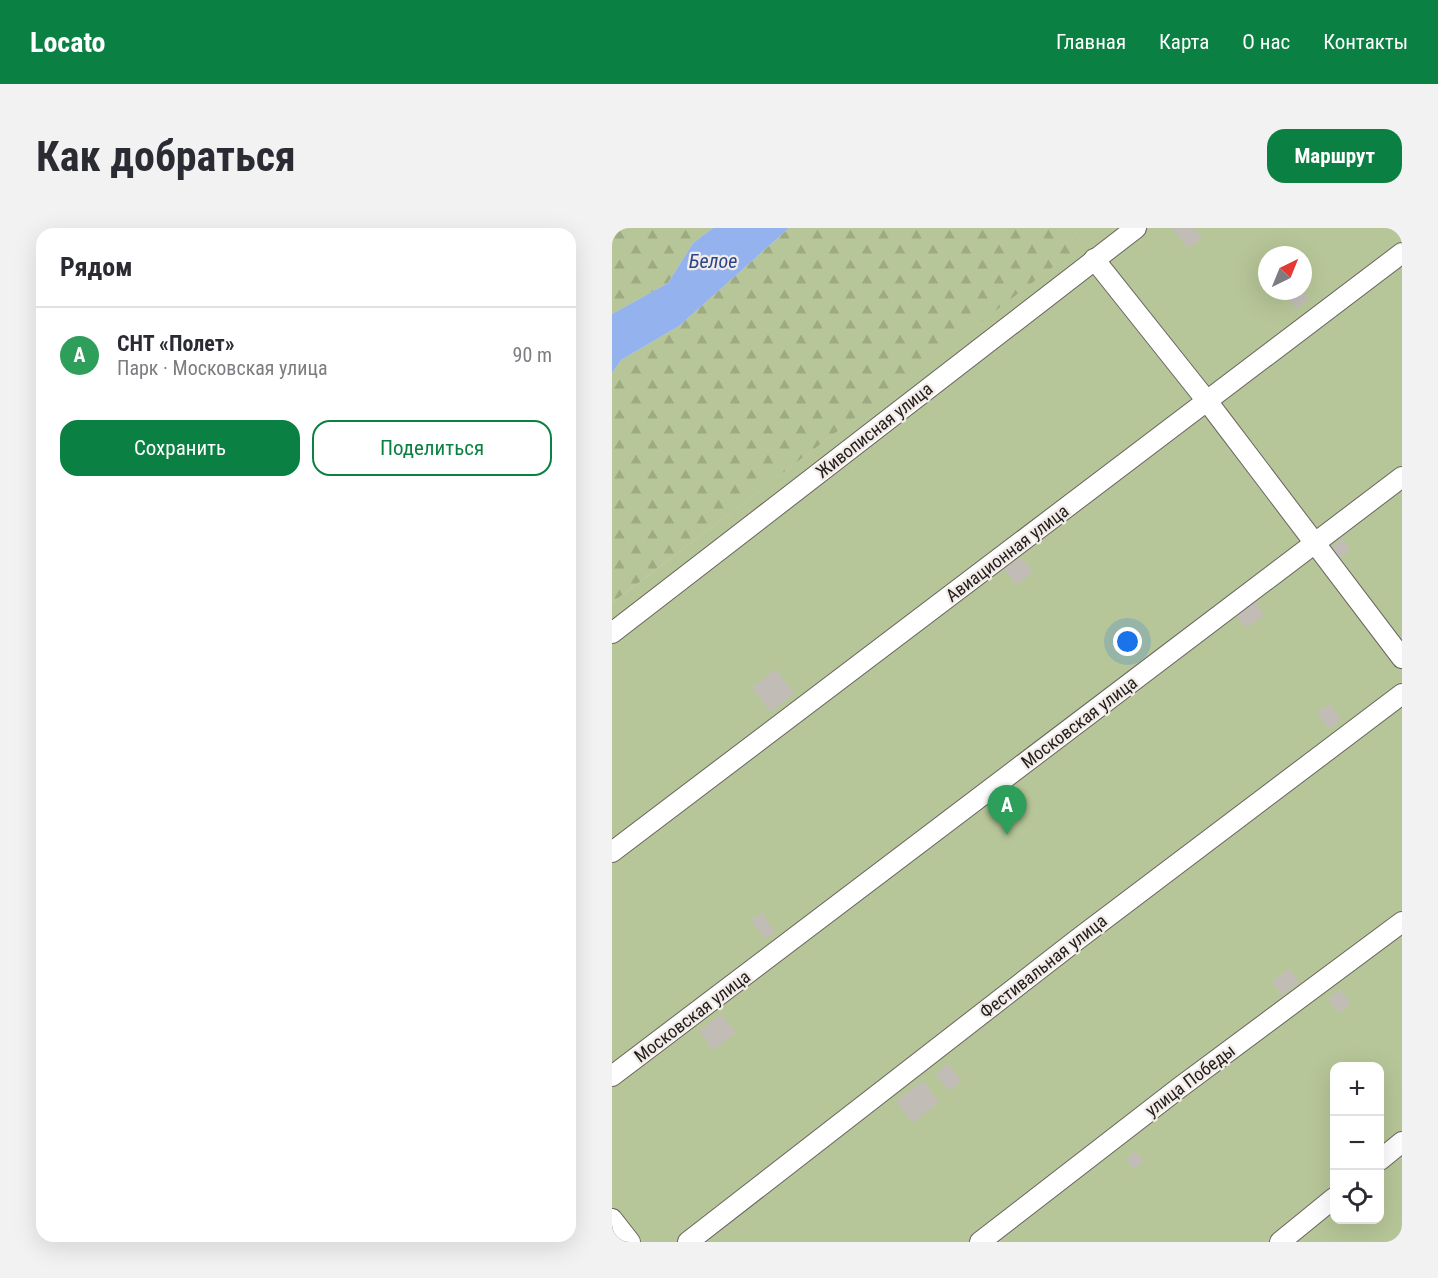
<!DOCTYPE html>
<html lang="ru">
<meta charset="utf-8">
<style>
body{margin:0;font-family:"Roboto Condensed",sans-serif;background:#f2f2f3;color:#2b2b33}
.controls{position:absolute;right:18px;bottom:18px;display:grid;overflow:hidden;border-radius:12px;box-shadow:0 6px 24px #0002}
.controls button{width:54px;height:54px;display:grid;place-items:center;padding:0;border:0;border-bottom:2px solid #e1e1e2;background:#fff;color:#2b2b33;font:30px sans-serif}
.compass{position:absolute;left:646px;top:18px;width:54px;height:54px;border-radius:50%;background:#fff;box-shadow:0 6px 24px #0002;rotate:43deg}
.you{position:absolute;left:516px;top:414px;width:21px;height:21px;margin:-15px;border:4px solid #fff;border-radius:50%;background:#1a73e8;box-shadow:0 0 0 9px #1a73e833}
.badge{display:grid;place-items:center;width:39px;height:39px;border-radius:50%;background:#0b8043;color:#fff;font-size:20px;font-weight:700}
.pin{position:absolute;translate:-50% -50px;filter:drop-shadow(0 2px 3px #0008)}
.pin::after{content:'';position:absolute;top:32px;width:21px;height:18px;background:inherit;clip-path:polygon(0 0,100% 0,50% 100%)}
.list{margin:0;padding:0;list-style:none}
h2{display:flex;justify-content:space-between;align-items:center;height:78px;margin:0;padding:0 24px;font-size:26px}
h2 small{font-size:20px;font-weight:400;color:#7c7c81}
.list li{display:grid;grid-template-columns:39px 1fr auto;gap:18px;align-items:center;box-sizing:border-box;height:96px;padding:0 24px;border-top:2px solid #e1e1e2}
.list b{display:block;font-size:22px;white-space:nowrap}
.list p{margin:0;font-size:20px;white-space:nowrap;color:#7c7c81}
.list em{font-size:20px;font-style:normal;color:#7c7c81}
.actions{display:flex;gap:12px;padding:18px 24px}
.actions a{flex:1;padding:14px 0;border:2px solid #0b8043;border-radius:18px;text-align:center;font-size:21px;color:#0b8043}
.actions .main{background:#0b8043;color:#fff}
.icon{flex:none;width:33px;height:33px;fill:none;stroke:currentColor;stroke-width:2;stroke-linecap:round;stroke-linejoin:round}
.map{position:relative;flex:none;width:790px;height:1014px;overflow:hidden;border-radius:18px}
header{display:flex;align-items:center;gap:36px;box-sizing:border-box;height:84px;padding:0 30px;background:#0b8043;color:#fff}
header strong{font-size:28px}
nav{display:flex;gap:33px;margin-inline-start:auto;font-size:21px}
.intro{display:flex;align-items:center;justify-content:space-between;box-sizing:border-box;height:144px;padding:0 36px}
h1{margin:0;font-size:42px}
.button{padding:15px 27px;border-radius:18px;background:#0b8043;color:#fff;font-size:21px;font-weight:700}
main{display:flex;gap:36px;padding:0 36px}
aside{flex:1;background:#fff;border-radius:18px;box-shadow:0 6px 24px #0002}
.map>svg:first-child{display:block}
.forest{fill:url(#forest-firs)}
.garden{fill:#b7c698;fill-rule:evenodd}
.water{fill:#94b2ed}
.building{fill:#c2bcb7}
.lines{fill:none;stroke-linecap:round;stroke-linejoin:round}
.minor-casing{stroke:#696460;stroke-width:22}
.minor{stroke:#fff;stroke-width:20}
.labels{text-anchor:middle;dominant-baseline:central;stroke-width:4.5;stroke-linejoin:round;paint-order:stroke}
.street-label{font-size:18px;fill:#1f1d1b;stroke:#f2ebe7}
.water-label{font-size:20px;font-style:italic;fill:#27468c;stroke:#f2ebe7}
</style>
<header>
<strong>Locato</strong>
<nav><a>Главная</a><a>Карта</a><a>О нас</a><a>Контакты</a></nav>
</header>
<div class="intro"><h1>Как добраться</h1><a class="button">Маршрут</a></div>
<main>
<aside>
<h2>Рядом<small></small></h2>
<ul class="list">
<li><span class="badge" style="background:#2e9e5b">A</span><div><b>СНТ «Полет»</b><p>Парк · Московская улица</p></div><em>90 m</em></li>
</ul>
<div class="actions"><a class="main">Сохранить</a><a>Поделиться</a></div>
</aside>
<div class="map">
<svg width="790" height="1014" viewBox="0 0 790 1014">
<defs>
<pattern id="forest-firs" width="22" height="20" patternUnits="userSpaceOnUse" patternTransform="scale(1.5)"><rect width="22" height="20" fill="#b7c698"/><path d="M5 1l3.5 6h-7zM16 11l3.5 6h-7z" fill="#9daa82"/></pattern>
</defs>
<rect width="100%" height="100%" fill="#e4ded9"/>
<g class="forest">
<polygon points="0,0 101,0 81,15 56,55 0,86"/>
<polygon points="177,0 462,0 468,19 0,375 0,145 9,132 67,98"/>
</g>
<path class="garden" d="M462,0H790V1014H0V375L467,19ZM655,27H691V63H655ZM722,838H768V992H722Z"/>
<polygon class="water" points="101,0 177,0 67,98 9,132 0,145 0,86 56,55 81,15"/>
<g class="building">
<polygon points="559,0 581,0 590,10 577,21"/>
<polygon points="669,63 690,63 697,71 685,81"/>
<polygon points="730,311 738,321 728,330 720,320"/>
<polygon points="409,329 421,344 404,357 392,342"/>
<polygon points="642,372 652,387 634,400 623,386"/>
<polygon points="163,441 182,465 159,484 140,460"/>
<polygon points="718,476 729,492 717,501 705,485"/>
<polygon points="150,685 163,704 153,711 139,692"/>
<polygon points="678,741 687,755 670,767 660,753"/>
<polygon points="728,762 739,776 727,785 716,771"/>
<polygon points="109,786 124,805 101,822 87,803"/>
<polygon points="335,836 350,853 337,863 323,846"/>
<polygon points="311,853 327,874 301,895 284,873"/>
<polygon points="523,923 532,933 522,941 514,931"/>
</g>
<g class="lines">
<defs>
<g id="minor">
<polyline points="482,31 595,173 790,430"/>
<polyline points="0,405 524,0"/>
<polyline points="0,624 790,25"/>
<polyline points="0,848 790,249"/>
<polyline points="768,932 790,914"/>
<polyline points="0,991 18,1014"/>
<polyline points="76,1014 466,711 790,466"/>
<polyline points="368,1014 567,860 790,694"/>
<polyline points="668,1014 722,970"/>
</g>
</defs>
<use href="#minor" class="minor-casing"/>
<use href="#minor" class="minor"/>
</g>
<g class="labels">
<g class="street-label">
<text transform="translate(262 202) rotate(-38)">Живописная улица</text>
<text transform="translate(395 325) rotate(-37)">Авиационная улица</text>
<text transform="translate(467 494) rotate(-37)">Московская улица</text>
<text transform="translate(431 738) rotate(-38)">Фестивальная улица</text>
<text transform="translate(80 788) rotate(-37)">Московская улица</text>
<text transform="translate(578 852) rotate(-37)">улица Победы</text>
</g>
<g class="water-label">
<text x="101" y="33">Белое</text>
</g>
</g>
</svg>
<div class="controls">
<button>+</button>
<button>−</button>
<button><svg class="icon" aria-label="locate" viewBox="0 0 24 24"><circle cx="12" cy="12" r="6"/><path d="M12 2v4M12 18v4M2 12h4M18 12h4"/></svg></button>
</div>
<svg class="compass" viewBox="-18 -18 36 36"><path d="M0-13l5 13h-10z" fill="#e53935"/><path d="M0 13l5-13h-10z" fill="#7c7c81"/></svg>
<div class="you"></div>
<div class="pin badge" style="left:395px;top:607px;background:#2e9e5b">A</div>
</div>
</main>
